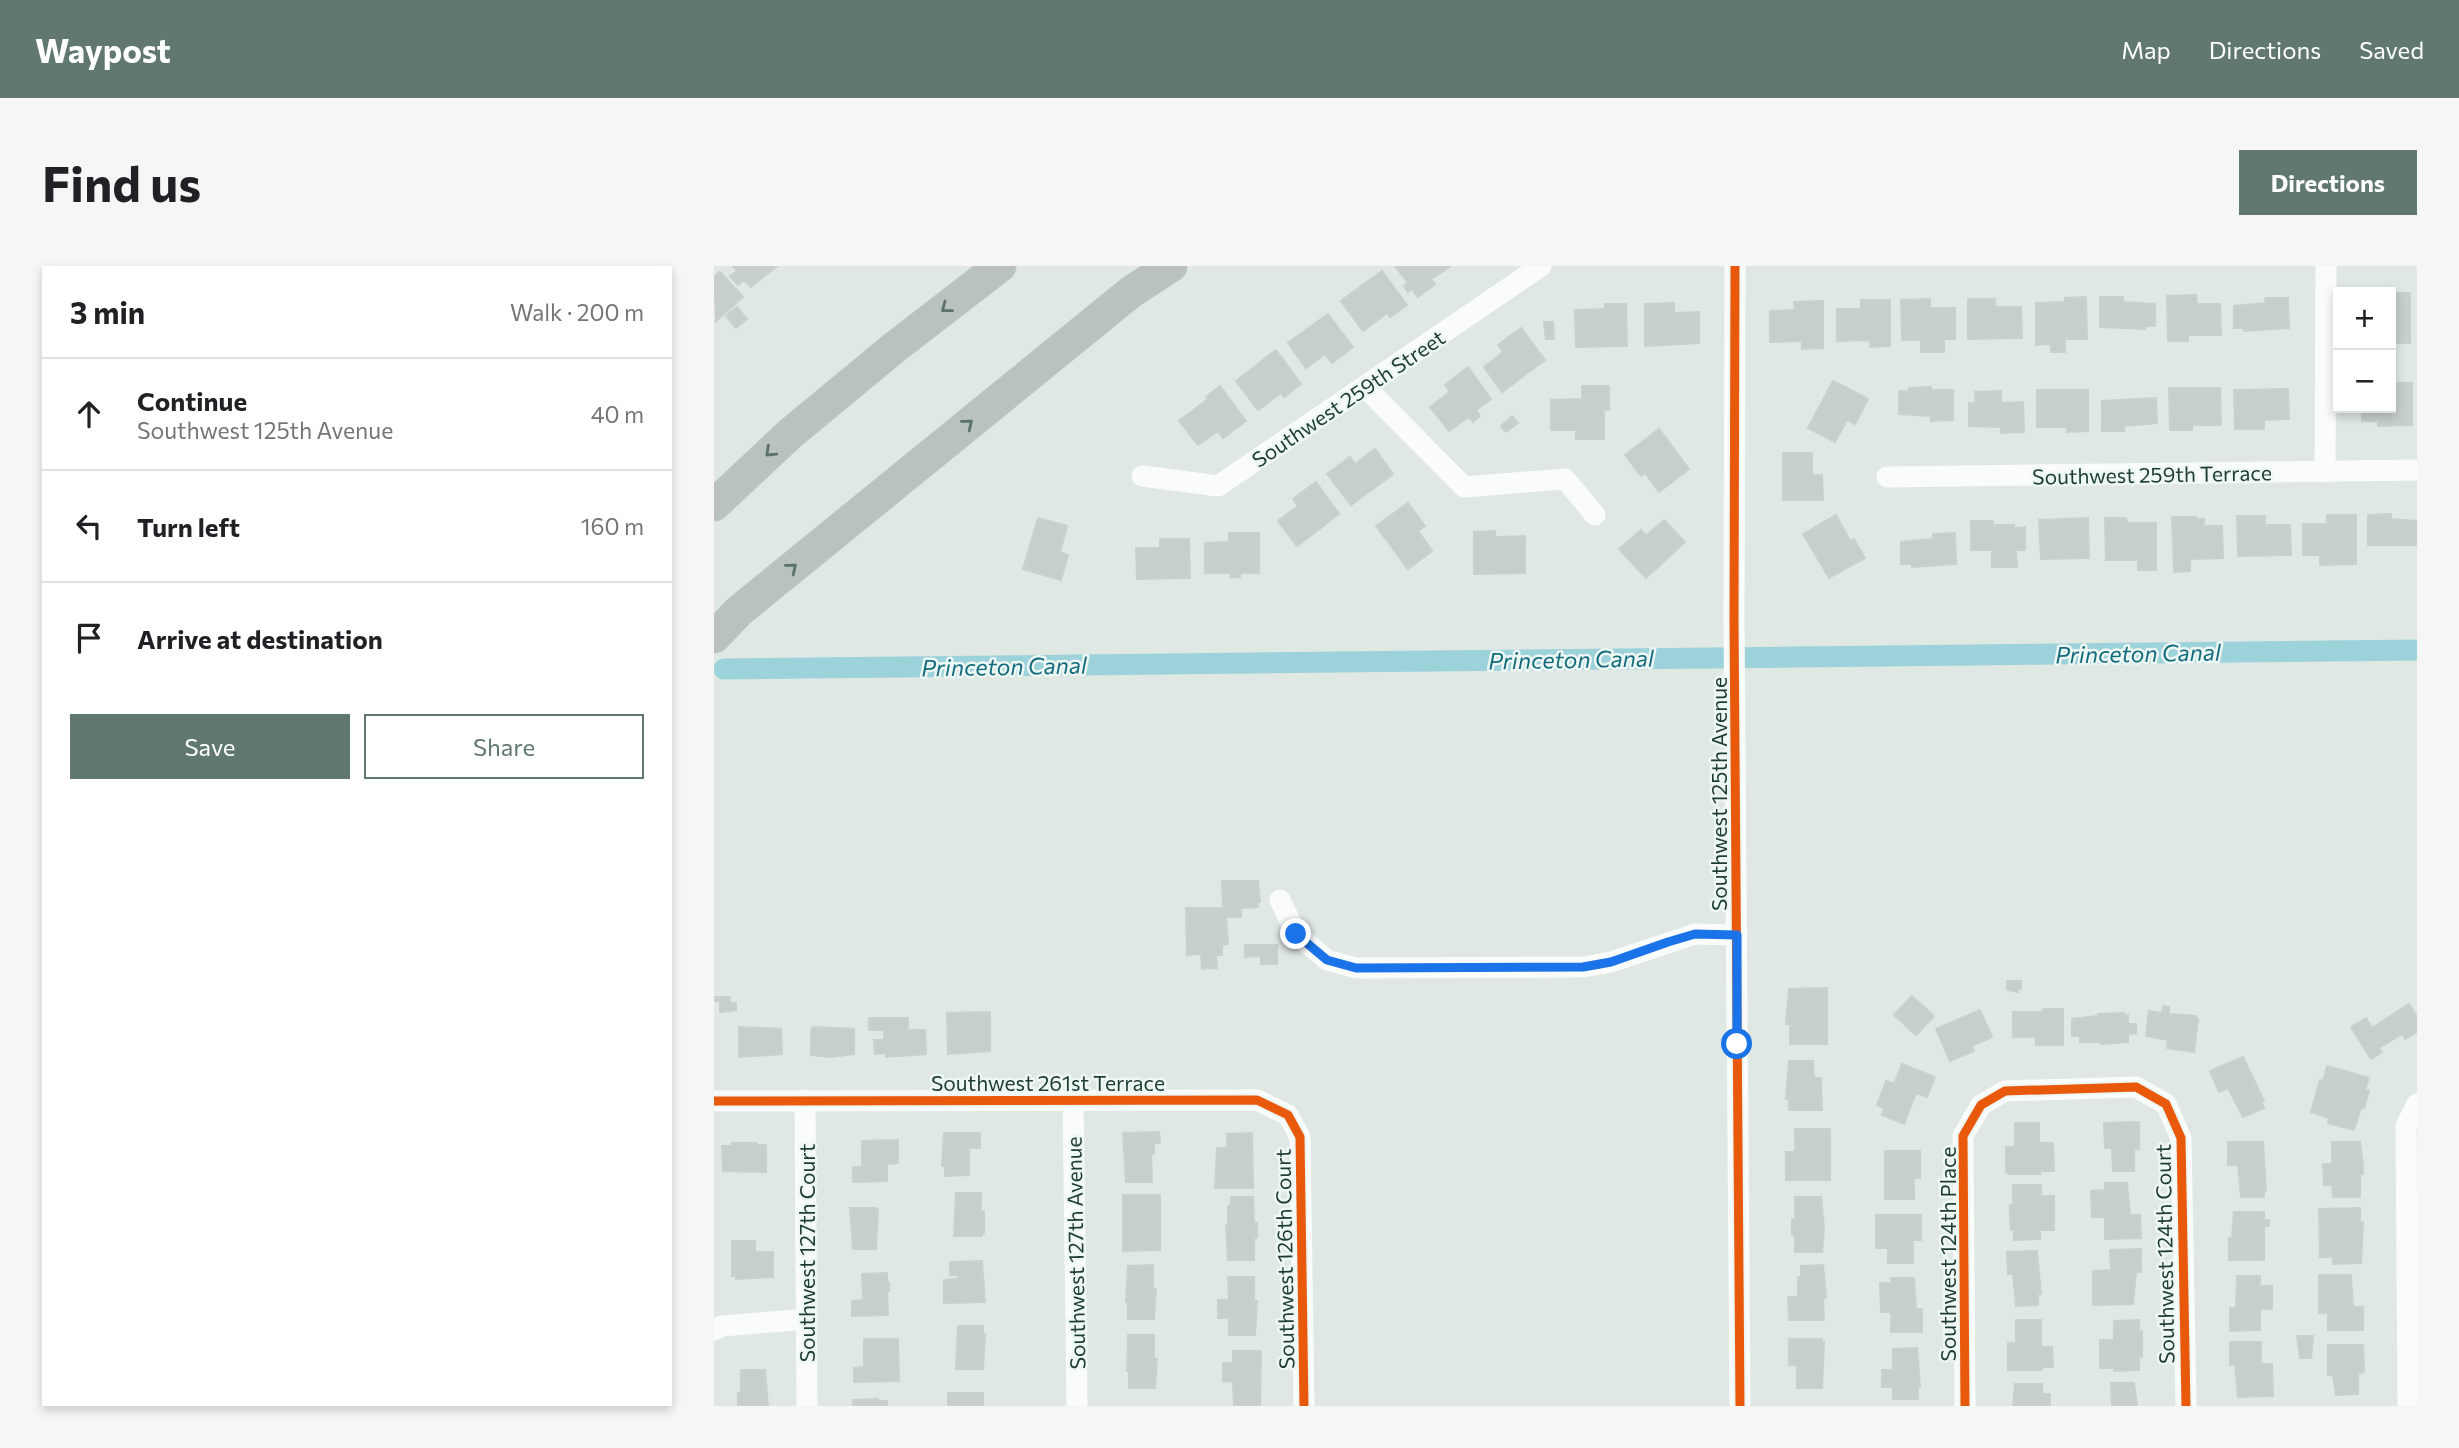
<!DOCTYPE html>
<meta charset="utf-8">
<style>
body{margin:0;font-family:Commissioner,sans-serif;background:#f6f6f6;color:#202124}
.controls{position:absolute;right:21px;top:21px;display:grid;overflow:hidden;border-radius:0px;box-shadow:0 4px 10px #0003}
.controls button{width:63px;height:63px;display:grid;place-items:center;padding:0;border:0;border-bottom:2px solid #e0e0e0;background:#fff;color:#202124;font:35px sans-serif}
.stop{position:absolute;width:21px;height:21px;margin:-16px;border:5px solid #1a73e8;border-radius:50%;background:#fff}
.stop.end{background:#1a73e8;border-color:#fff;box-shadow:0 2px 7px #0008}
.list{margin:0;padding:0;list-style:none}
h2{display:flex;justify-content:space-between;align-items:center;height:91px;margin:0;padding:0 28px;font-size:30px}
h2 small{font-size:23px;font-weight:400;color:#757577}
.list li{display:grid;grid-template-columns:46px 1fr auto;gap:21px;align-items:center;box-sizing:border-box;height:112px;padding:0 28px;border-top:2px solid #e0e0e0}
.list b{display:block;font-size:26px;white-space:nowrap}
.list p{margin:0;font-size:23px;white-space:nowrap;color:#757577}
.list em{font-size:23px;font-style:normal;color:#757577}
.actions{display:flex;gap:14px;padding:21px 28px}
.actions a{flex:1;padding:16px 0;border:2px solid #617871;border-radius:0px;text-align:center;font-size:24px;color:#617871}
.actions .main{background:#617871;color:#fff}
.icon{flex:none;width:38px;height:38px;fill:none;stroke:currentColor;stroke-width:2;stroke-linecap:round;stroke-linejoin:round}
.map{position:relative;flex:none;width:1703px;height:1140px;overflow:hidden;border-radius:0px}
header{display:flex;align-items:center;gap:42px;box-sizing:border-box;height:98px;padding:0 35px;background:#617871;color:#fff}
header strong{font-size:33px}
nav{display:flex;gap:38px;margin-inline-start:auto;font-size:24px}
.intro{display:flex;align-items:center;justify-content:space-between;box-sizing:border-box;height:168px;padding:0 42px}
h1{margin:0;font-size:49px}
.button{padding:18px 32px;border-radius:0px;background:#617871;color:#fff;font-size:24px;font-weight:700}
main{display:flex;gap:42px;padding:0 42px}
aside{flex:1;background:#fff;border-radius:0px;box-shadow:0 4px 10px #0003}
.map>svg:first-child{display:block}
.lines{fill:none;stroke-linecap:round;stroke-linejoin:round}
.canal{stroke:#9cd2da;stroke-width:21}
.building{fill:#c7cfcc;stroke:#c9d1cd;stroke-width:2}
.highway-casing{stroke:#bac5c1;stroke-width:33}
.minor{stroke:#fafcfb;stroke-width:21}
.highway{stroke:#b9c2bf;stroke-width:30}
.cycleway-casing{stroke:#eef7f3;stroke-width:13}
.cycleway{stroke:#e8590c;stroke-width:9}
.oneway{stroke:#5b726b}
.route{stroke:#1a73e8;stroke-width:9}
.labels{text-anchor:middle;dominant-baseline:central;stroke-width:5;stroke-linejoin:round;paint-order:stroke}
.street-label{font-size:21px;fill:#1d3c33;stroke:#eef7f3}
.water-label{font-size:23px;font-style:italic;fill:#126c7d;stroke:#eef7f3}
</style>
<header>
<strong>Waypost</strong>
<nav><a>Map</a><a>Directions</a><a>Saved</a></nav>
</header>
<div class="intro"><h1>Find us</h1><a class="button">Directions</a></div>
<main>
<aside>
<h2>3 min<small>Walk · 200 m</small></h2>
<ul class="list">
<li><svg class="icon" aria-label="ahead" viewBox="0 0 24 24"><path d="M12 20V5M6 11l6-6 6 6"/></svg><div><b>Continue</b><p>Southwest 125th Avenue</p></div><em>40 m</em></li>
<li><svg class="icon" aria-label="left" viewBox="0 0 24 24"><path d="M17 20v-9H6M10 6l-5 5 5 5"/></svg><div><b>Turn left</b></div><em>160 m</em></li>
<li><svg class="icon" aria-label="arrive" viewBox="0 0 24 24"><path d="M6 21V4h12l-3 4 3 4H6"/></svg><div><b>Arrive at destination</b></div></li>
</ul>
<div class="actions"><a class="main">Save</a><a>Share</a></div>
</aside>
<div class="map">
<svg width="1703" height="1140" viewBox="0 0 1703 1140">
<rect width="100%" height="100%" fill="#e0e8e4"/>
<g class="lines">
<polyline class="canal" points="10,403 1703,384"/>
</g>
<g class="building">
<polygon points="19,0 63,0 37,21 30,14 24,19 16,10 23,5"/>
<polygon points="681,0 737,0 717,13 721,18 704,31 698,23 694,26 690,20 694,17"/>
<polygon points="668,5 693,39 676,51 673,47 649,65 627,35"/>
<polygon points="6,6 29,31 2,55 0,11"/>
<rect x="1677" y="27" width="19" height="50"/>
<polygon points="1482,29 1483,38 1506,38 1507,69 1474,69 1474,75 1454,75 1453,30"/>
<polygon points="1372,31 1373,73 1351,73 1351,86 1337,86 1337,78 1322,79 1322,37 1351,36 1351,32"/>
<polygon points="1386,31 1409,31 1409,36 1441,38 1441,60 1431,60 1431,63 1386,61"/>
<polygon points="1551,32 1574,32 1575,62 1530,65 1530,62 1520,62 1520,40 1552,37"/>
<polygon points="1216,33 1216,42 1241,42 1241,73 1230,73 1230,86 1207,86 1207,74 1188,74 1187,34"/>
<polygon points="1254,33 1281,33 1281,41 1307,41 1308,72 1254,73"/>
<polygon points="1147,34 1176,34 1176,80 1156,81 1156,74 1123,75 1123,43 1147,43"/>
<polygon points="1109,35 1109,82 1088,83 1088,75 1056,76 1056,45 1081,44 1080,36"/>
<polygon points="960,37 960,47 985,46 985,77 931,80 931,38"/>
<polygon points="891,38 912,38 913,80 862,81 861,44 891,43"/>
<polygon points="23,41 33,53 22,62 12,50"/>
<polygon points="614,48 639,81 618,97 611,88 592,102 574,77"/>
<polygon points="830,56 839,56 840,73 832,73"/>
<polygon points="807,62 831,94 788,126 770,101 789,86 784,79"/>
<polygon points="562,84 587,118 570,131 567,127 544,144 522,115"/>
<polygon points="754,101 777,133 762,144 766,150 759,156 755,151 735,165 716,141 736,126 731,119"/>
<polygon points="1119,115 1154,133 1141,158 1133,154 1121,176 1094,162"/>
<polygon points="1677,117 1698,117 1698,159 1664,160 1664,155 1648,155 1648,142 1677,142"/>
<polygon points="506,120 532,155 509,172 504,165 484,179 465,155 494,133 492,131"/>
<polygon points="868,120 895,120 895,144 890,144 890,173 862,173 862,164 837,164 837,134 868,133"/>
<polygon points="1217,121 1217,124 1239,124 1239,154 1217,155 1217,150 1185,148 1185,125 1195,125 1195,122"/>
<polygon points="1455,122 1506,122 1507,159 1478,159 1478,164 1456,164"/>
<polygon points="1574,123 1575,153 1550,154 1550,163 1521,163 1520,124"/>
<polygon points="1323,124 1374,124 1374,165 1353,166 1353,161 1323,161"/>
<polygon points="1287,125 1287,137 1309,136 1310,166 1287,167 1287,161 1255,160 1255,137 1262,137 1261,126"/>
<polygon points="1442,132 1443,157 1410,160 1410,165 1388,165 1388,135"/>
<polygon points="798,150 804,157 792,166 787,160"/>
<polygon points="945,163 975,203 945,226 931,207 927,210 911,189"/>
<polygon points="661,183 679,208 637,239 613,208 636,191 641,198"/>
<polygon points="1069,187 1098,187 1098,209 1108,209 1109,234 1069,234"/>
<polygon points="602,216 625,248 583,280 564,255 584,240 579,233"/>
<polygon points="694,237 711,260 704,265 718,285 694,303 662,260"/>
<polygon points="1677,248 1677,253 1703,255 1703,279 1654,279 1654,249"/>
<polygon points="1122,249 1136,275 1140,273 1151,292 1115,312 1089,268"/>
<polygon points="1613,249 1642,249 1642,298 1606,299 1606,289 1589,289 1589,258 1613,258"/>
<polygon points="1523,250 1551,250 1551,259 1576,259 1577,289 1524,290"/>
<polygon points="1458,251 1482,251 1482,253 1490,253 1490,260 1508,260 1509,292 1476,293 1476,305 1460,306"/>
<polygon points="324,252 353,260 346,286 354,289 347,314 309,303"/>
<polygon points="1374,252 1375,292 1327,293 1325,254"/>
<polygon points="1391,252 1412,252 1413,257 1442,257 1442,304 1424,304 1424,294 1392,294"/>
<polygon points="950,254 971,276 932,312 905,283 927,264 932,270"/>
<polygon points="1257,255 1279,255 1279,259 1300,259 1300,262 1311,261 1311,284 1302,284 1303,301 1278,301 1278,284 1257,284"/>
<polygon points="781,265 781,271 811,270 811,307 760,308 760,266"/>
<polygon points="515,267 545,267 545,307 526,307 526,311 517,312 517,307 491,307 491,277 515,276"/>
<polygon points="1241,267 1242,298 1198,301 1198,298 1187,298 1187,276 1219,273 1219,268"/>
<polygon points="446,273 475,273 476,312 423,313 422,282 446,282"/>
<polygon points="508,615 544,615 546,636 543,636 544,641 527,642 527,651 512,651 514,678 508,679 508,689 502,689 503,702 488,703 487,688 473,689 472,642 509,642"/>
<polygon points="531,679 563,679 563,698 547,698 547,690 531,691"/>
<polygon points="1293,715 1307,715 1307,723 1304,723 1304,726 1293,724"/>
<polygon points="1113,722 1113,778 1076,778 1076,758 1072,758 1075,723"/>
<polygon points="1198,730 1220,750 1202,769 1180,749"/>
<polygon points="1,731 16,731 16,737 22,737 22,744 6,746 6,735 1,735"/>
<polygon points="1695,738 1703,751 1703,766 1691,773 1688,768 1665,782 1668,786 1657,793 1637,761 1652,752 1658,762"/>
<polygon points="1449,740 1455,741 1455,748 1482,750 1482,752 1484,753 1480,786 1453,782 1454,774 1432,770 1435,745 1448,747"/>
<polygon points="1329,743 1349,743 1349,779 1322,779 1322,771 1299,771 1299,746 1329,746"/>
<polygon points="1266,744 1278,771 1258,780 1260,785 1236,795 1222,763"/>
<polygon points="276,746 276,785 234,788 233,747"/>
<polygon points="1410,747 1410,750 1414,749 1414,758 1422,758 1422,767 1414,768 1414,776 1387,778 1387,776 1366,776 1366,770 1358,770 1358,753 1384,750 1384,748"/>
<polygon points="155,752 194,752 194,764 211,764 212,788 172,791 172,787 161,788 160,774 170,774 170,764 155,764"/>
<polygon points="25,761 67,763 68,788 25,791"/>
<polygon points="99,761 140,763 140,788 118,791 97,789 97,764"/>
<polygon points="1529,791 1550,835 1547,836 1550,842 1529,851 1514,822 1505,826 1496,805"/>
<polygon points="1075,795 1099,795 1100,812 1107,812 1108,844 1075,844 1075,833 1072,833"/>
<polygon points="1188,798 1221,811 1213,831 1202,827 1190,858 1168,849 1170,842 1163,839 1172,815 1180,818"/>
<polygon points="1613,800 1655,812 1651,824 1655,825 1650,842 1647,842 1640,864 1614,857 1615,852 1597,846 1606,814 1609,815"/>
<polygon points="1425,856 1425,883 1420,883 1420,905 1399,905 1398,882 1391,882 1390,857"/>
<polygon points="1301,857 1325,857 1325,877 1339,877 1340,905 1326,905 1326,908 1295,908 1292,906 1292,881 1301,881"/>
<polygon points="1081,863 1116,863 1116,914 1072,914 1072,886 1081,886"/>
<polygon points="445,866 446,877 440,877 440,888 437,888 438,916 412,916 409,867"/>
<polygon points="230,867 266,867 266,882 255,882 255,909 231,910 231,900 228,900"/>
<polygon points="538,867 539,922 501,922 503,882 513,882 513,868"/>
<polygon points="184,874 184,897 173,898 173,915 139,916 139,901 148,901 148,875"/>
<polygon points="1514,876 1549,876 1552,925 1550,925 1550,931 1527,931 1524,899 1514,899"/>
<polygon points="1618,876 1646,876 1649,899 1649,908 1646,908 1646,931 1619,931 1618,919 1610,919 1609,898 1618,898"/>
<polygon points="18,877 43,877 43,879 52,879 52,906 9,905 8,880 18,880"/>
<polygon points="1171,885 1206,885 1206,912 1200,912 1200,933 1171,933"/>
<polygon points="1391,917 1413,917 1416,949 1426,949 1427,972 1391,973 1391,951 1378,951 1377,925 1391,924"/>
<polygon points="1299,919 1327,919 1327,930 1340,930 1340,964 1326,964 1326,973 1300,974 1300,964 1297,964 1296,952 1296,939 1299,939"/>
<polygon points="242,927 267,927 267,945 270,945 270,967 268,967 268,970 240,970"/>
<polygon points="409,929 446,929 446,984 409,985"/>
<polygon points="517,931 539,931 540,957 543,957 543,972 540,972 540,994 514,994 512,959 514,959 514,940 517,940"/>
<polygon points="1081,931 1107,931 1110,963 1108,986 1081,986 1081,969 1078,969 1078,953 1081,953"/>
<polygon points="136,942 162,942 164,944 162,983 139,983"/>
<polygon points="1646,942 1646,956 1649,956 1647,997 1619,998 1619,991 1606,991 1605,943"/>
<polygon points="1520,946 1550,946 1550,954 1555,954 1555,960 1550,960 1550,994 1515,994 1515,972 1518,972"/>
<polygon points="1162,949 1207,949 1207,974 1199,974 1199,997 1174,997 1174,982 1162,982"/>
<polygon points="18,975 41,975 41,986 59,986 59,1011 22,1013 22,1010 18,1010"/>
<polygon points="1427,983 1427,1006 1422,1006 1419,1038 1379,1039 1379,1005 1397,1004 1396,984"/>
<polygon points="1323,985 1327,1028 1324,1028 1324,1039 1302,1040 1299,1008 1294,1008 1293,986"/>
<polygon points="268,995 271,1036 230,1037 230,1014 244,1013 244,1009 236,1009 236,996"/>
<polygon points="439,999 439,1023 442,1023 440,1053 414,1053 414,1036 412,1036 414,1000"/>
<polygon points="1109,999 1112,1032 1109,1032 1110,1054 1075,1054 1074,1031 1084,1031 1084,1011 1087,1011 1087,1000"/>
<polygon points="173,1007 173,1016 175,1016 175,1025 173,1025 174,1049 138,1050 138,1035 149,1034 148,1008"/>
<polygon points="1605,1009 1637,1009 1639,1041 1649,1041 1649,1064 1614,1064 1614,1047 1605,1047"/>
<polygon points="1523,1010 1546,1010 1546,1020 1558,1020 1558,1043 1546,1043 1546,1064 1516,1065 1516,1042 1522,1042"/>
<polygon points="514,1011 540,1011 540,1035 543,1035 541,1069 515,1069 515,1052 504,1052 504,1034 515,1034"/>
<polygon points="1177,1012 1200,1012 1202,1043 1208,1043 1208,1066 1177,1066 1177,1046 1167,1046 1166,1017 1177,1017"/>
<polygon points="1302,1054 1327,1054 1327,1081 1338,1081 1339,1101 1328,1101 1328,1104 1294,1104 1294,1077 1302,1077"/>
<polygon points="1425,1054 1425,1065 1428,1065 1428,1091 1425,1091 1425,1104 1400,1105 1400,1102 1386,1102 1386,1074 1400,1074 1400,1055"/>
<polygon points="244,1060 269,1060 269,1068 271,1068 269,1103 242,1103"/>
<polygon points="414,1069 440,1069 440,1093 443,1093 441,1122 415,1122 415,1105 413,1105"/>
<polygon points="1583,1070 1599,1070 1597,1092 1586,1092"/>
<polygon points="150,1073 184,1073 185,1115 140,1116 140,1102 150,1101"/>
<polygon points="1075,1073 1108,1073 1108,1076 1110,1076 1108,1122 1083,1122 1083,1099 1075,1099"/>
<polygon points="1516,1076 1547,1076 1547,1098 1558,1098 1559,1130 1524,1131 1521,1099 1516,1099"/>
<polygon points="1614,1079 1649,1079 1650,1106 1644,1107 1644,1128 1622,1129 1619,1109 1614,1109"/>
<polygon points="1203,1082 1206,1120 1204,1120 1204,1133 1179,1133 1179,1121 1168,1121 1168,1104 1179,1104 1179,1083"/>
<polygon points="519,1085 547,1085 546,1140 520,1140 519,1115 509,1116 509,1097 519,1097"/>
<polygon points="27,1104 51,1104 54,1140 24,1140 24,1127 27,1127"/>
<polygon points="1397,1117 1420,1117 1423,1140 1398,1140"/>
<polygon points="1301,1118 1328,1118 1328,1128 1336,1128 1336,1140 1299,1140"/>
<rect x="234" y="1127" width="35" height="13"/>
<polygon points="164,1133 164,1135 173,1135 173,1140 139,1140 139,1134"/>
</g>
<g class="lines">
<defs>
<g id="highway">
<polyline points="0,239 77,167 181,81 286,0"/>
<polyline points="0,371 25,345 417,26 457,0"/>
</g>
</defs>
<use href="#highway" class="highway-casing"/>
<g class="minor">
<polyline points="1021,0 1020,354 1026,1140"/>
<polyline points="651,121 750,221 851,213 881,249"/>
<polyline points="1611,206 1612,0"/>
<polyline points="428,210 504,220 827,0"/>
<polyline points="1173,211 1703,204"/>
<polyline points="566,634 582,668 613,694 642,702 869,701 897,696 981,668 1023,669"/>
<polyline points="359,833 363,1140"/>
<polyline points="91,834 93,1140"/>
<polyline points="0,835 543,834 574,849 586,871 590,1140"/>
<polyline points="0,1064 8,1060 93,1053"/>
<polyline points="1251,1140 1249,870 1267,839 1291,825 1422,821 1452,838 1467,872 1472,1140"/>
<polyline points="1694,1140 1692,860 1703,838"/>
</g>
<use href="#highway" class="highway"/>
<defs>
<g id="cycleway">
<polyline points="1021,0 1020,354 1026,1140"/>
<polyline points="0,835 543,834 574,849 586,871 590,1140"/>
<polyline points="1251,1140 1249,870 1267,839 1291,825 1422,821 1452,838 1467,872 1472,1140"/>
</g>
</defs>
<use href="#cycleway" class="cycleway-casing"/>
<use href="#cycleway" class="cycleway"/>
</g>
<defs><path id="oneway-chevron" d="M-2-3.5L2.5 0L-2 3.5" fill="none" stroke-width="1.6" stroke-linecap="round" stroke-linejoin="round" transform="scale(1.75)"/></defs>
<g class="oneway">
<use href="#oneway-chevron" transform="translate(232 42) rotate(142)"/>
<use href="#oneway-chevron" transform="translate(254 158) rotate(-39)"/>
<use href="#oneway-chevron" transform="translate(56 186) rotate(137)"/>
<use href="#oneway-chevron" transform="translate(78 302) rotate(-39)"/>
</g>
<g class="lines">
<polyline class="route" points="582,668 613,694 642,702 869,701 897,696 954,676 981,668 1023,669 1023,778"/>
</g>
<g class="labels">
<g class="street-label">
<text transform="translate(634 132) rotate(-34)">Southwest 259th Street</text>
<text transform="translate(1438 208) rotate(-1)">Southwest 259th Terrace</text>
<text transform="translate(1004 528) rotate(-90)">Southwest 125th Avenue</text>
<text x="334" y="816">Southwest 261st Terrace</text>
<text transform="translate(92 987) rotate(-90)">Southwest 127th Court</text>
<text transform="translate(361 987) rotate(-91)">Southwest 127th Avenue</text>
<text transform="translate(1233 988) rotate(-90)">Southwest 124th Place</text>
<text transform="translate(1450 988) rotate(-91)">Southwest 124th Court</text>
<text transform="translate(570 993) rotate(-91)">Southwest 126th Court</text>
</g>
<g class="water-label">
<text transform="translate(1424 387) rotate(-1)">Princeton Canal</text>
<text transform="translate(857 393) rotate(-1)">Princeton Canal</text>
<text transform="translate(290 400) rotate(-1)">Princeton Canal</text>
</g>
</g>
</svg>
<div class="controls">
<button>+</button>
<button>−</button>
</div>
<div class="stop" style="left:1023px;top:778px"></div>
<div class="stop end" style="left:582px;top:668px"></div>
</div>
</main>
